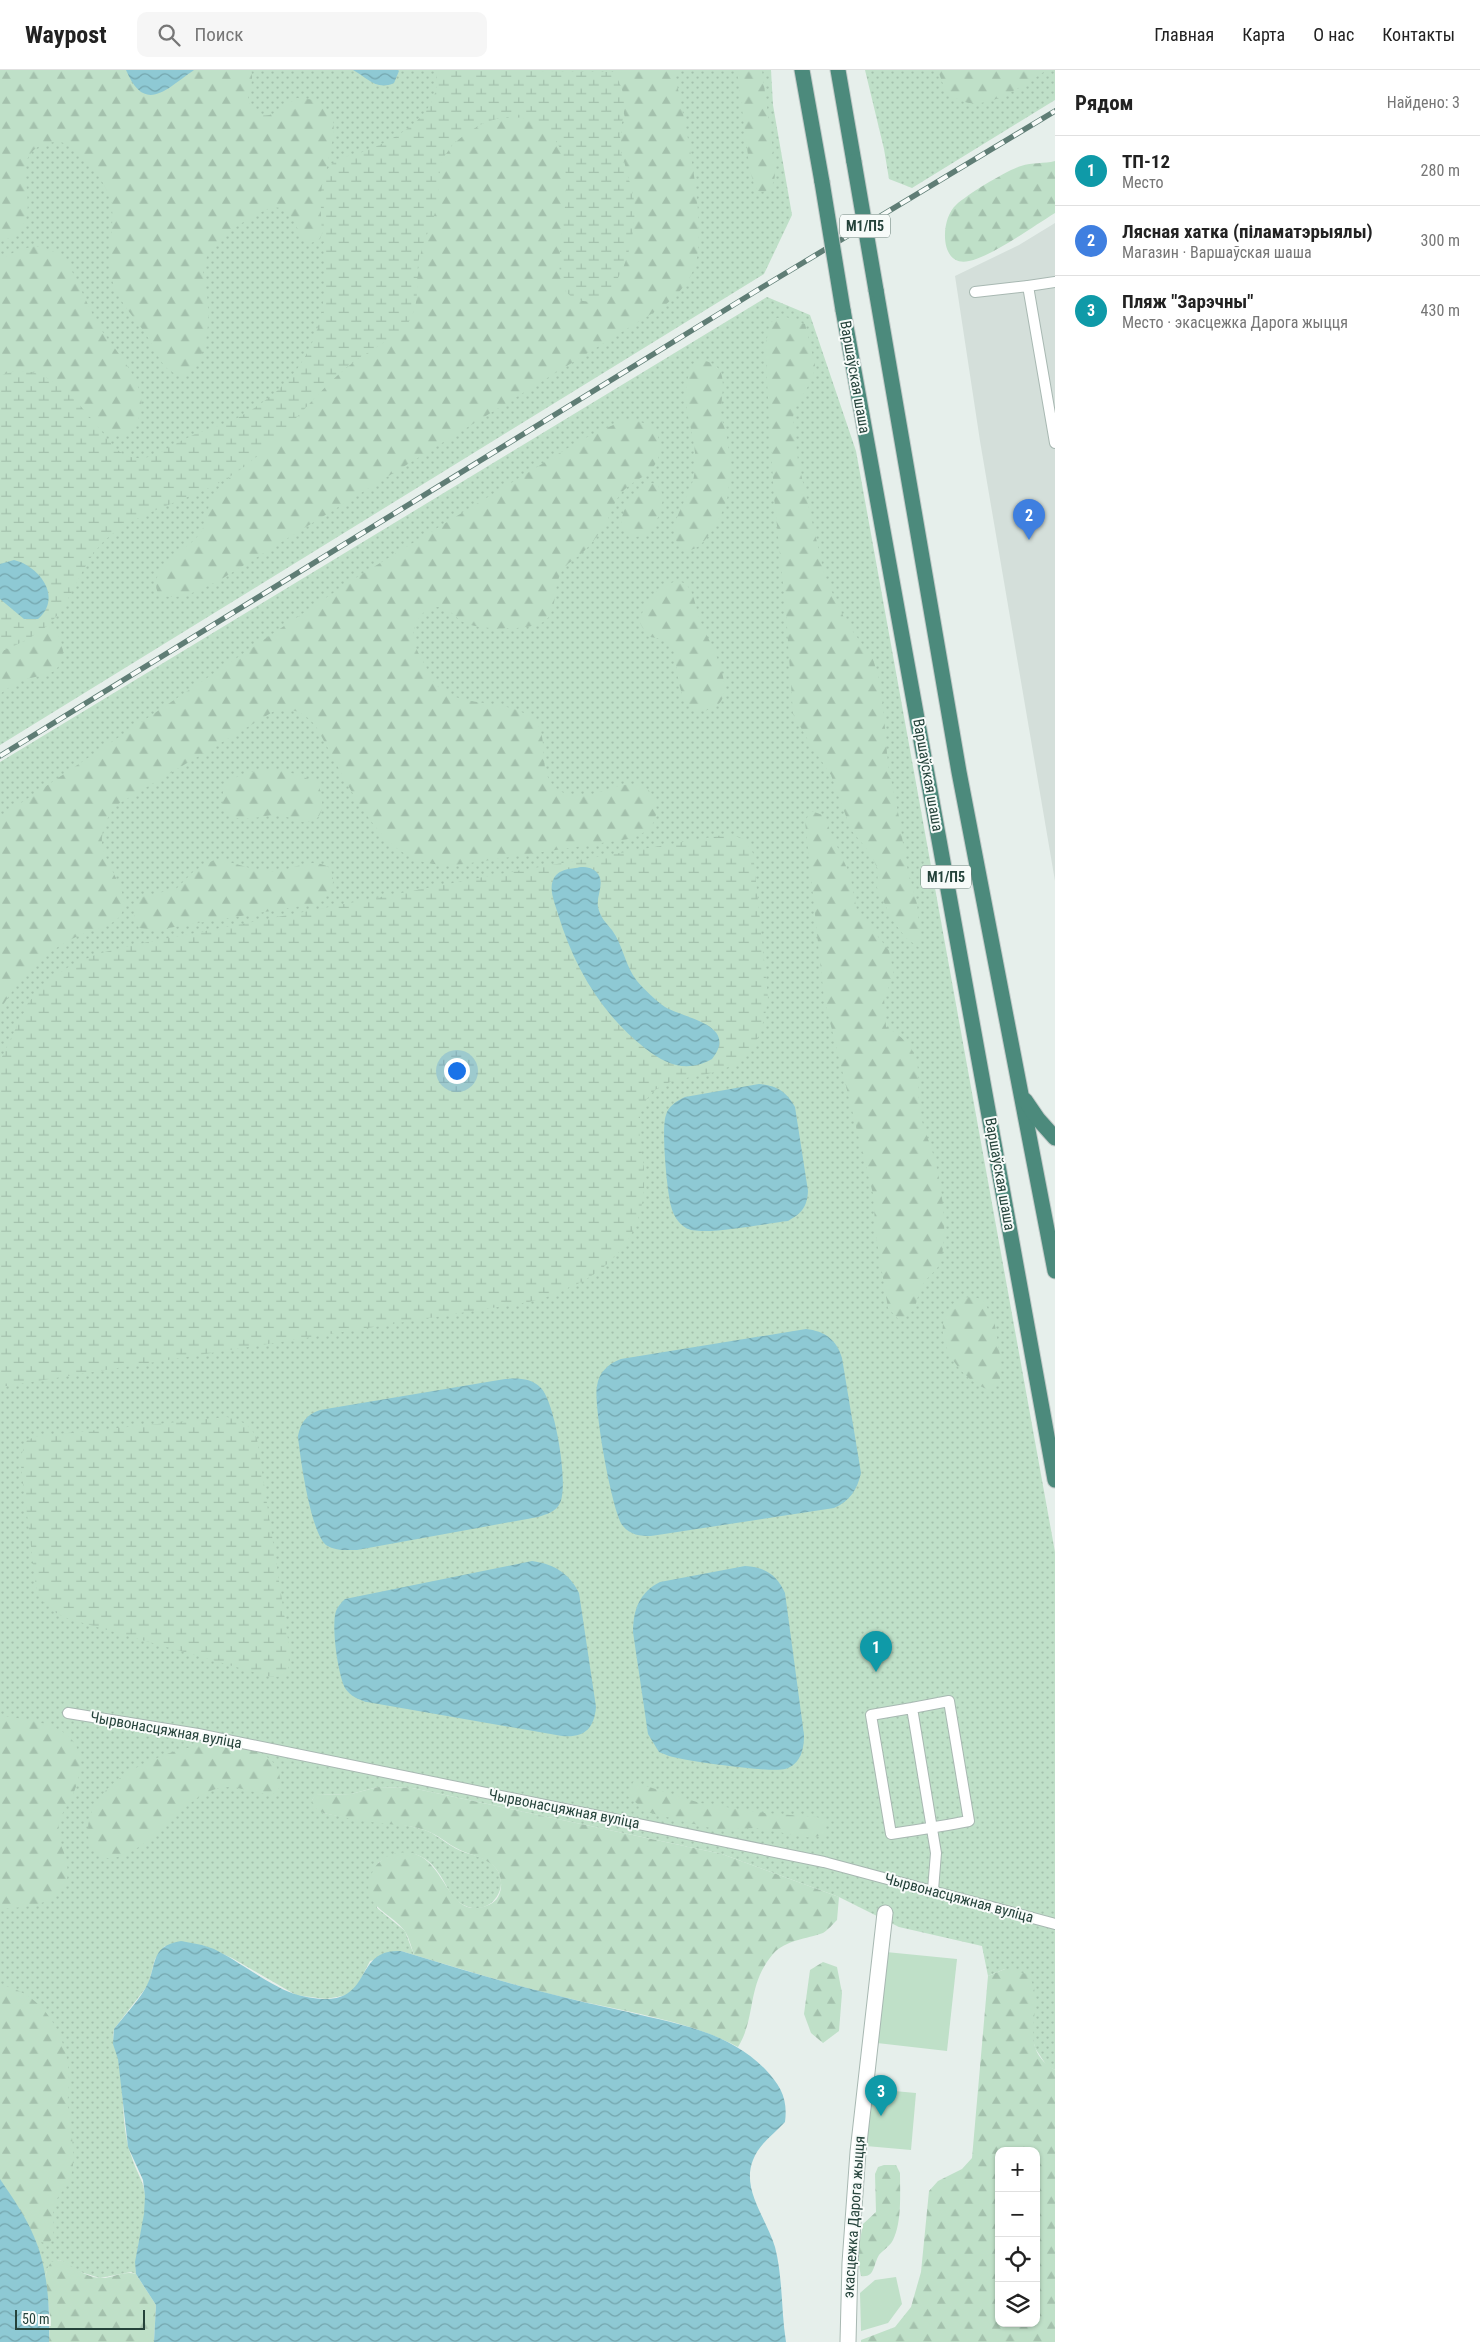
<!DOCTYPE html>
<html lang="ru">
<meta charset="utf-8">
<style>
body{margin:0;font-family:"Roboto Condensed",sans-serif;background:#f6f6f6;color:#222}
.controls{position:absolute;right:15px;bottom:15px;display:grid;overflow:hidden;border-radius:10px;box-shadow:0 1px 4px #0004}
.controls button{width:45px;height:45px;display:grid;place-items:center;padding:0;border:0;border-bottom:1px solid #e0e0e0;background:#fff;color:#222;font:25px sans-serif}
.scale{position:absolute;left:15px;bottom:12px;width:130px;box-sizing:border-box;padding-left:5px;border:2px solid #24423a;border-top:0;font-size:14px;line-height:18px;white-space:nowrap;color:#24423a;-webkit-text-stroke:4px #f7fbf9;paint-order:stroke}
.you{position:absolute;left:456px;top:1000px;width:18px;height:18px;margin:-12px;border:4px solid #fff;border-radius:50%;background:#1a73e8;box-shadow:0 0 0 8px #1a73e833}
.badge{display:grid;place-items:center;width:32px;height:32px;border-radius:50%;background:#ea580c;color:#fff;font-size:16px;font-weight:700}
.pin{position:absolute;translate:-50% -41px;filter:drop-shadow(0 1px 2px #0008)}
.pin::after{content:'';position:absolute;top:26px;width:18px;height:15px;background:inherit;clip-path:polygon(0 0,100% 0,50% 100%)}
.list{margin:0;padding:0;list-style:none}
h2{display:flex;justify-content:space-between;align-items:center;height:65px;margin:0;padding:0 20px;font-size:21px}
h2 small{font-size:16px;font-weight:400;color:#767676}
.list li{display:grid;grid-template-columns:32px 1fr auto;gap:15px;align-items:center;box-sizing:border-box;height:70px;padding:0 20px;border-top:1px solid #e0e0e0}
.list b{display:block;font-size:19px;white-space:nowrap}
.list p{margin:0;font-size:16px;white-space:nowrap;color:#767676}
.list em{font-size:16px;font-style:normal;color:#767676}
.icon{flex:none;width:28px;height:28px;fill:none;stroke:currentColor;stroke-width:2;stroke-linecap:round;stroke-linejoin:round}
.map{position:relative;flex:none;width:1055px;height:2272px;overflow:hidden}
header{display:flex;align-items:center;gap:30px;box-sizing:border-box;height:70px;padding:0 25px;background:#fff;border-bottom:1px solid #e0e0e0}
header strong{font-size:24px}
nav{display:flex;gap:28px;margin-inline-start:auto;font-size:18px}
.search{width:350px;height:45px;background:#f6f6f6;display:flex;align-items:center;gap:12px;box-sizing:border-box;padding:0 18px;border-radius:10px;color:#767676;font-size:19px}
main{display:flex}
aside{flex:1;background:#fff}
.map>svg:first-child{display:block}
.built{fill:#d4dfda}
.grass{fill:url(#grass-dots)}
.forest{fill:url(#forest-firs);fill-rule:evenodd}
.wetland{fill:url(#wetland-marsh)}
.green{fill:#bfe0c8}
.water{fill:url(#water-waves)}
.lines{fill:none;stroke-linecap:round;stroke-linejoin:round}
.service-casing{stroke:#a8b8b2;stroke-width:12}
.minor-casing{stroke:#a8b8b2;stroke-width:17}
.trunk-casing{stroke:#c2cac8;stroke-width:17}
.service{stroke:#fff;stroke-width:10}
.minor{stroke:#fff;stroke-width:15}
.trunk{stroke:#4c8a7c;stroke-width:15}
.rail-casing{stroke:#5f7d75;stroke-width:5.5}
.rail{stroke:#f7fbf9;stroke-width:4;stroke-dasharray:11;stroke-linecap:butt}
.trunk-bridge-casing{stroke:#c2cac8;stroke-width:17;stroke-linecap:butt}
.trunk-bridge{stroke:#4c8a7c;stroke-width:15}
.labels{text-anchor:middle;dominant-baseline:central;stroke-width:4;stroke-linejoin:round;paint-order:stroke}
.shield{fill:#f7fbf9;stroke:#637a73;stroke-width:1}
.shield-label{font-size:14px;font-weight:bold;fill:#24423a}
.street-label{font-size:15px;fill:#24423a;stroke:#f7fbf9}
</style>
<header>
<strong>Waypost</strong>
<div class="search"><svg class="icon" aria-label="search" viewBox="0 0 24 24"><circle cx="10" cy="10" r="6"/><path d="M15 15l6 6"/></svg>Поиск</div>
<nav><a>Главная</a><a>Карта</a><a>О нас</a><a>Контакты</a></nav>
</header>
<main>
<div class="map">
<svg width="1055" height="2272" viewBox="0 0 1055 2272">
<defs>
<pattern id="grass-dots" width="8" height="8" patternUnits="userSpaceOnUse" patternTransform="scale(1.25)"><rect width="8" height="8" fill="#bfe0c8"/><path d="M2 2h.1M6 6h.1" fill="none" stroke="#a4c1ad" stroke-width="1.8" stroke-linecap="round"/></pattern>
<pattern id="forest-firs" width="22" height="20" patternUnits="userSpaceOnUse" patternTransform="scale(1.25)"><rect width="22" height="20" fill="#bfe0c8"/><path d="M5 1l3.5 6h-7zM16 11l3.5 6h-7z" fill="#a4c1ad"/></pattern>
<pattern id="wetland-marsh" width="20" height="14" patternUnits="userSpaceOnUse" patternTransform="scale(1.25)"><rect width="20" height="14" fill="#bfe0c8"/><path d="M1 5h8M5 5V1M11 12h8M15 12V8" fill="none" stroke="#a4c1ad"/></pattern>
<pattern id="water-waves" width="16" height="10" patternUnits="userSpaceOnUse" patternTransform="scale(1.25)"><rect width="16" height="10" fill="#8ec9d4"/><path d="M0 5q4-4 8 0t8 0" fill="none" stroke="#74a5ad"/></pattern>
</defs>
<rect width="100%" height="100%" fill="#e6efeb"/>
<polygon class="built" points="1055,153 1055,811 980,371 955,206 1019,175"/>
<g class="grass">
<polygon points="0,0 771,0 773,35 792,145 764,204 0,675"/>
<polygon points="865,0 1055,0 1055,30 912,118 889,109 884,79"/>
<path d="M767,227L810,245L856,381L1055,1482V2000L1047,1996L1035,1978L1032,1965L1033,1951L1005,1899L988,1906L982,1876L899,1857L839,1827L722,1784L412,1718L378,1717L351,1724L316,1725L312,1730L323,1743C355,1750 390,1750 421,1759C437,1763 446,1775 461,1781C473,1786 485,1786 495,1797C512,1817 490,1847 466,1836C451,1830 448,1817 440,1805C424,1779 402,1778 378,1793L377,1838L405,1861L414,1885L401,1881L370,1891L355,1920L347,1925L326,1929L296,1925L232,1888L202,1875L165,1876L155,1889L148,1915L114,1959C112,1971 116,1978 119,1989C125,2021 120,2056 132,2088C136,2101 143,2110 145,2124C148,2151 134,2176 136,2204L131,2202L100,2208L77,2201L60,2190C49,2193 47,2197 45,2209L35,2169L0,2109V692Z"/>
</g>
<g class="forest">
<path d="M0,0H126L133,16L167,20L194,0H251C254,10 250,16 248,27C248,32 250,37 253,40C268,55 285,35 297,28L317,30L333,48L334,64L322,119V163L320,169L309,174C296,166 296,143 281,138C270,135 257,145 249,149C231,159 213,171 205,191C200,201 206,214 207,225C210,252 209,289 184,306C163,303 160,288 150,271C137,248 120,236 112,210C105,183 116,157 111,131C107,114 81,78 64,73C58,71 49,72 42,75C0,93 58,151 0,172Z"/>
<path d="M611,0H674C683,44 711,162 693,201C687,215 676,226 664,236L220,510C201,519 179,533 158,524C147,494 187,483 201,462C206,454 206,445 209,436C210,431 215,425 218,419C261,378 303,332 350,295C362,285 402,263 408,253C419,236 416,214 419,195C421,174 430,153 435,133C438,124 437,116 438,107C440,81 465,60 489,52C504,47 522,44 537,52C588,80 559,155 559,199L622,200L630,175L635,149L634,128L621,80V64L625,48L614,2Z"/>
<path d="M737,0H762L775,97C775,109 775,116 764,122L758,121L754,114L750,101Z"/>
<path d="M938,0H1047C1019,17 977,52 947,21C943,16 940,6 938,0Z"/>
<path d="M1055,91V143C1032,157 993,186 969,191C939,198 940,149 956,135C968,124 1006,101 1021,96C1032,92 1044,94 1055,91Z"/>
<path d="M35,176C46,178 53,180 62,188C72,197 77,212 83,224C89,237 95,250 102,261C115,280 135,301 140,323C144,338 140,354 126,363C89,384 65,276 0,306V190L18,180Z"/>
<polygon points="786,247 805,254 815,295 813,308 796,336 793,347 798,391 825,507 846,552 873,589 879,609 883,635 888,695 899,747 906,793 917,834 921,879 906,868 893,851 877,818 878,800 871,784 851,760 831,705 812,677 793,644 786,542 774,427 765,278 770,253 777,248"/>
<path d="M701,290C732,295 721,320 721,342C721,351 726,359 727,368C730,387 731,410 727,429C723,443 702,488 683,479C678,476 675,469 674,463C673,447 691,423 694,406C702,364 673,337 693,294Z"/>
<path d="M626,349C641,350 649,354 658,366C659,375 661,385 656,393C649,406 634,410 624,420C613,431 611,446 603,458C596,468 589,477 580,485C575,489 569,492 565,497C549,515 562,546 539,554C521,560 478,561 461,551C454,546 449,538 439,537C423,536 411,555 414,570C415,579 421,587 425,595C428,600 430,608 434,612C456,640 501,627 529,646C554,662 534,698 555,717C583,742 615,706 642,716C658,722 661,747 649,759C643,764 636,766 628,769L464,794C447,795 431,796 415,789C369,770 340,697 315,655C303,642 295,638 276,640L115,736C109,746 103,755 102,767C99,792 136,824 120,846C111,858 89,860 76,867C42,883 19,909 0,940V747L354,509L581,370Z"/>
<path d="M651,413L657,414L663,425C663,444 651,470 629,467L621,454C623,435 633,420 651,413Z"/>
<path d="M676,511C682,512 686,513 689,518C695,526 696,541 700,550C707,569 744,627 711,639C673,653 680,588 671,575C665,567 655,569 647,566L640,553C643,531 656,518 676,511Z"/>
<path d="M50,553C61,566 71,588 54,601C46,606 36,606 27,609C17,612 8,618 0,624V582L43,560Z"/>
<path d="M264,699L286,701L317,712C323,724 328,752 306,752C296,752 287,745 276,745C262,745 245,753 231,746C226,743 224,739 223,734C218,708 245,703 264,699Z"/>
<path d="M811,741L823,745L850,805L857,841L889,880L894,905L884,928L886,957C933,984 912,1008 922,1051C925,1063 931,1075 934,1087C942,1117 949,1163 940,1193C937,1201 927,1207 923,1214C913,1234 921,1237 900,1251L888,1238L876,1166L873,1124L824,928L805,751Z"/>
<path d="M214,790C236,791 254,803 277,801C295,799 312,786 330,798C338,816 330,826 313,834L156,860L139,858C132,847 133,838 140,827L176,819L194,801Z"/>
<path d="M974,1227L983,1230L994,1250L1001,1291L1000,1310L993,1321C965,1315 929,1270 948,1240C952,1235 956,1229 963,1228C966,1227 971,1227 974,1227Z"/>
<path d="M0,1646C48,1651 98,1660 74,1722C70,1733 62,1741 59,1753C56,1765 62,1775 65,1786C79,1833 34,1837 0,1839Z"/>
<path d="M209,1674C238,1677 284,1678 280,1717L273,1724C248,1725 236,1710 210,1721C177,1735 143,1790 107,1788C99,1788 90,1779 89,1771C78,1713 164,1679 209,1674Z"/>
<polygon points="633,1712 700,1733 764,1743 816,1747 824,1749 827,1763 812,1768 755,1758 718,1760 647,1742 628,1726"/>
<path d="M378,1717L412,1718L722,1784L839,1827L837,1850C833,1854 828,1860 823,1863C807,1869 785,1870 773,1884C746,1916 757,1946 738,1977C685,1949 625,1942 567,1928C515,1916 465,1900 414,1885C411,1876 409,1867 404,1860C389,1841 358,1835 372,1803C375,1794 385,1786 394,1784C447,1771 441,1852 486,1836C495,1833 500,1827 501,1817C503,1791 478,1788 460,1780C447,1774 438,1764 424,1760C410,1755 394,1755 379,1753C360,1751 342,1747 323,1743L313,1736L312,1730L315,1725L351,1724Z"/>
<polygon points="823,1892 837,1897 842,1923 839,1961 823,1973 811,1963 804,1944 810,1900"/>
<path d="M1005,1899L1028,1904C1030,1908 1033,1914 1034,1918C1040,1949 1019,1979 1055,2000V2272H861V2270L895,2257L911,2237L921,2202L929,2121L938,2111L962,2099L972,2088L988,1906ZM999,2081H1036V2253H999Z"/>
<path d="M0,1915C45,1923 69,1968 69,2011C69,2020 67,2029 68,2038C70,2061 77,2083 71,2106C68,2117 58,2124 54,2135C50,2144 63,2186 35,2169L0,2109Z"/>
<path d="M884,2095H896L900,2103C900,2124 902,2152 893,2170C890,2176 883,2180 879,2185C873,2195 875,2208 861,2206L857,2186L863,2154L876,2142L875,2104L878,2097Z"/>
<path d="M60,2190C74,2196 84,2207 100,2208C112,2209 123,2200 136,2204L156,2235L154,2272H49L50,2247L45,2209L47,2199L51,2192Z"/>
</g>
<g class="wetland">
<path d="M436,0L614,2C636,41 616,46 621,82C624,98 632,114 634,131C637,159 626,216 597,229C591,232 585,232 579,230C529,216 597,101 546,60C536,51 525,47 511,47C488,48 465,60 450,78C434,97 442,117 436,139C432,156 423,171 419,188C415,209 421,231 410,250C399,267 365,282 348,296C309,329 280,372 237,402C198,429 149,436 111,465C87,484 78,514 62,539C47,561 24,572 0,582V306C50,283 88,347 116,379C143,400 161,380 187,368C202,360 218,357 233,350C293,320 323,277 325,210C325,189 322,167 321,146C321,131 319,107 331,95C339,86 355,85 365,81C399,68 444,42 436,0Z"/>
<path d="M729,764L744,769L753,783L768,928C761,979 745,998 693,1007C678,1009 663,1012 652,1023C631,1043 642,1075 644,1100C649,1176 596,1215 529,1232L0,1317V991L28,933L46,912L70,896L97,884L133,875L494,805Z"/>
<path d="M227,1347C241,1350 252,1356 257,1369L290,1582C291,1600 286,1610 267,1606L69,1549C52,1543 42,1534 36,1517L20,1388L27,1370L38,1366Z"/>
</g>
<g class="green">
<polygon points="886,1882 957,1889 947,1981 877,1973"/>
<polygon points="872,2019 916,2023 911,2080 866,2076"/>
<polygon points="896,2207 902,2234 888,2253 861,2261 860,2223 875,2210"/>
</g>
<g class="water">
<path d="M126,0H194C166,19 145,45 126,0Z"/>
<path d="M353,0H398L399,1L394,13C376,21 368,8 353,0Z"/>
<path d="M14,490C39,496 63,527 38,549H24L0,529V494Z"/>
<path d="M581,797C588,797 594,798 598,804C605,814 596,826 598,837C600,847 606,853 612,860C623,875 625,896 637,911C645,920 655,930 665,937C686,949 739,955 712,989C687,1003 667,995 646,979C602,945 574,897 558,844C555,833 548,819 554,808C560,798 572,799 581,797Z"/>
<path d="M759,1014C777,1016 786,1021 795,1037L808,1121C807,1137 802,1143 788,1151C768,1153 700,1167 686,1158C678,1153 673,1145 671,1136C667,1121 661,1058 666,1045C668,1036 677,1031 685,1027Z"/>
<path d="M806,1259C825,1261 837,1270 842,1288L861,1403C857,1420 850,1431 834,1438L651,1466C640,1466 630,1465 623,1456C612,1443 593,1334 597,1316C599,1302 608,1294 621,1289Z"/>
<path d="M505,1309C518,1308 531,1308 541,1318C555,1332 569,1415 560,1433C556,1442 547,1444 538,1447L357,1480C346,1480 335,1481 326,1475C311,1463 300,1388 298,1366C301,1352 306,1345 320,1340Z"/>
<path d="M532,1491C554,1494 569,1503 579,1523L596,1637C594,1659 584,1668 562,1666L367,1632C359,1630 350,1626 345,1618C338,1605 331,1556 336,1541C338,1536 341,1533 345,1529Z"/>
<path d="M745,1496C765,1497 777,1505 785,1523L804,1665C804,1679 801,1694 785,1699C771,1703 686,1691 669,1686L659,1682L648,1664L633,1562C633,1539 640,1522 660,1512Z"/>
<path d="M181,1871L202,1875L214,1879C239,1891 274,1919 298,1925C380,1946 347,1878 401,1881C448,1895 495,1910 543,1922C571,1929 599,1936 628,1942C678,1954 727,1961 765,1999C781,2016 788,2029 785,2052C773,2065 759,2074 753,2090C741,2120 767,2149 775,2177C783,2208 781,2241 786,2272H154L156,2235L136,2204L135,2192L144,2144L145,2126L143,2110L128,2077L118,1989L113,1974L114,1959C124,1946 136,1934 145,1919C158,1898 148,1876 181,1871Z"/>
<path d="M0,2109C12,2127 27,2148 35,2169C48,2200 50,2239 49,2272H0Z"/>
</g>
<g class="lines">
<defs>
<g id="service">
<polyline points="1028,216 1055,212"/>
<polyline points="975,222 1028,216 1055,373"/>
<path d="M912,1638L949,1631L969,1751C943,1756 917,1760 891,1764L871,1645L912,1638L936,1783L933,1820"/>
<polyline points="68,1643 198,1664 824,1792 1055,1854"/>
</g>
<polyline id="minor" points="848,2272 850,2193 858,2082 885,1843"/>
<g id="trunk">
<polyline points="802,0 822,112"/>
<polyline points="838,0 854,92"/>
<polyline points="876,220 959,702 1055,1201"/>
<polyline points="843,240 1055,1410"/>
<polyline points="1025,1030 1038,1049 1055,1068"/>
</g>
</defs>
<use href="#service" class="service-casing"/>
<use href="#minor" class="minor-casing"/>
<use href="#trunk" class="trunk-casing"/>
<use href="#service" class="service"/>
<use href="#minor" class="minor"/>
<use href="#trunk" class="trunk"/>
<defs>
<polyline id="rail" points="0,686 756,221 1055,41"/>
</defs>
<use href="#rail" class="rail-casing"/>
<use href="#rail" class="rail"/>
<defs>
<g id="trunk-bridge">
<polyline points="854,92 876,220"/>
<polyline points="822,112 843,240"/>
</g>
</defs>
<use href="#trunk-bridge" class="trunk-bridge-casing"/>
<use href="#trunk-bridge" class="trunk-bridge"/>
</g>
<g class="labels">
<g class="shield">
<rect x="840" y="144.5" width="50" height="23" rx="4"/>
<rect x="921" y="795.5" width="50" height="23" rx="4"/>
</g>
<g class="shield-label">
<text x="865" y="156">М1/П5</text>
<text x="946" y="807">М1/П5</text>
</g>
<g class="street-label">
<text transform="translate(855 307) rotate(80)">Варшаўская шаша</text>
<text transform="translate(928 705) rotate(80)">Варшаўская шаша</text>
<text transform="translate(1000 1104) rotate(80)">Варшаўская шаша</text>
<text transform="translate(166 1660) rotate(10)">Чырвонасцяжная вуліца</text>
<text transform="translate(564 1739) rotate(11)">Чырвонасцяжная вуліца</text>
<text transform="translate(959 1828) rotate(15)">Чырвонасцяжная вуліца</text>
<text transform="translate(854 2147) rotate(-86)">экасцежка Дарога жыцця</text>
</g>
</g>
</svg>
<div class="controls">
<button>+</button>
<button>−</button>
<button><svg class="icon" aria-label="locate" viewBox="0 0 24 24"><circle cx="12" cy="12" r="6"/><path d="M12 2v4M12 18v4M2 12h4M18 12h4"/></svg></button>
<button><svg class="icon" aria-label="layers" viewBox="0 0 24 24"><path d="M12 4l9 5-9 5-9-5zM3 14l9 5 9-5"/></svg></button>
</div>
<div class="scale">50 m</div>
<div class="you"></div>
<div class="pin badge" style="left:876px;top:1602px;background:#0f9aa8">1</div>
<div class="pin badge" style="left:1029px;top:470px;background:#3f7fe0">2</div>
<div class="pin badge" style="left:881px;top:2046px;background:#0f9aa8">3</div>
</div>
<aside>
<h2>Рядом<small>Найдено: 3</small></h2>
<ul class="list">
<li><span class="badge" style="background:#0f9aa8">1</span><div><b>ТП-12</b><p>Место</p></div><em>280 m</em></li>
<li><span class="badge" style="background:#3f7fe0">2</span><div><b>Лясная хатка (піламатэрыялы)</b><p>Магазин · Варшаўская шаша</p></div><em>300 m</em></li>
<li><span class="badge" style="background:#0f9aa8">3</span><div><b>Пляж &quot;Зарэчны&quot;</b><p>Место · экасцежка Дарога жыцця</p></div><em>430 m</em></li>
</ul>
</aside>
</main>
